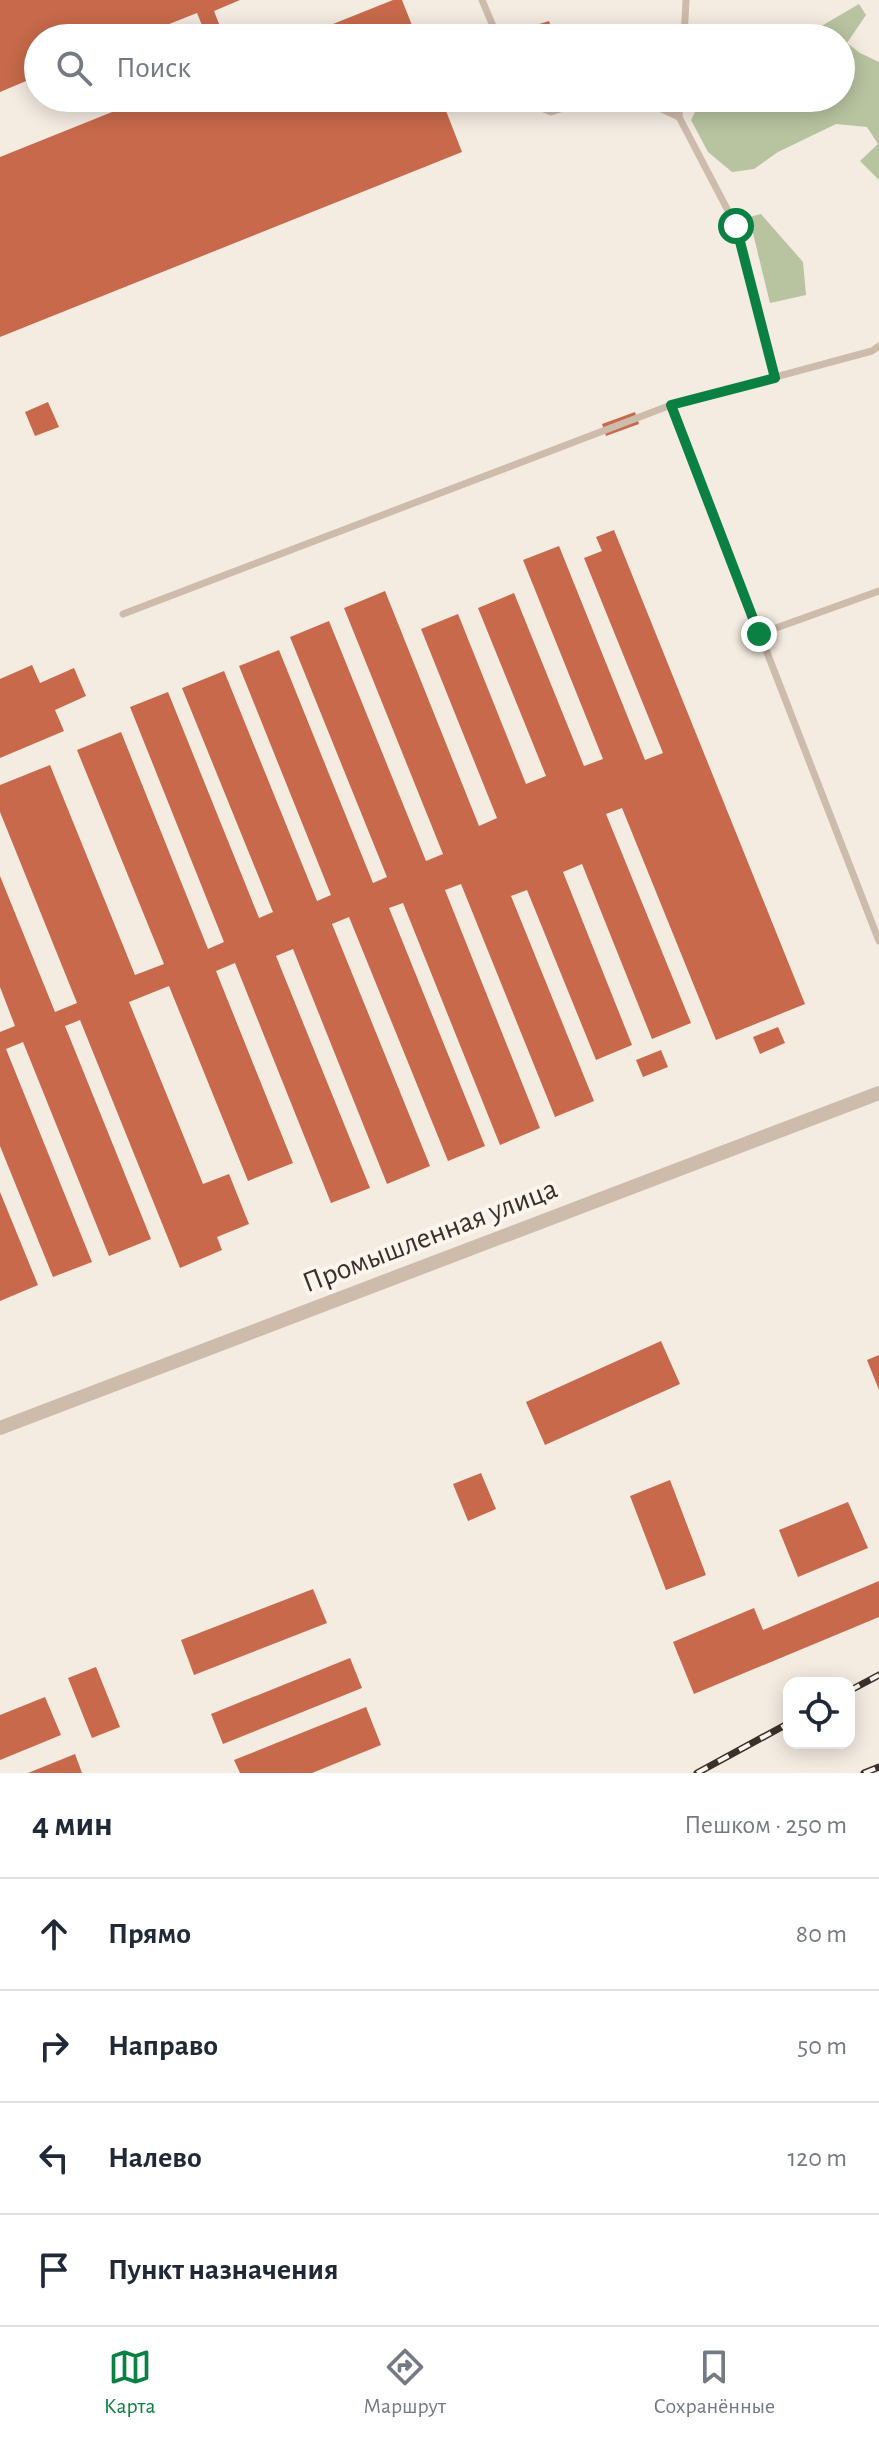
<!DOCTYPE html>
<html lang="ru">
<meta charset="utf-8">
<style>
body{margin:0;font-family:"Alegreya Sans",sans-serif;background:#f2f2f3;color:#1f2937}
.controls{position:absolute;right:24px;bottom:24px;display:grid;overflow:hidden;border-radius:16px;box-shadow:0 4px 20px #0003}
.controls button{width:72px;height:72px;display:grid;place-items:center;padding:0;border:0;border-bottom:2px solid #e0e1e3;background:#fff;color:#1f2937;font:40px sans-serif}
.stop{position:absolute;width:24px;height:24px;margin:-18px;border:6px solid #0b8043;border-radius:50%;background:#fff}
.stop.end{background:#0b8043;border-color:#fff;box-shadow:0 2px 8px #0008}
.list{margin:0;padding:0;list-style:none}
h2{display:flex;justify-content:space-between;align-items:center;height:104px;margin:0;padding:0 32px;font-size:34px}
h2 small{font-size:26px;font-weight:400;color:#747a83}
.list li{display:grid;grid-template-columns:52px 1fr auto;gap:24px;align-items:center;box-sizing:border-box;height:112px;padding:0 32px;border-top:2px solid #e0e1e3}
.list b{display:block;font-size:30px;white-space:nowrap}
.list em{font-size:26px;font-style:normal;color:#747a83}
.icon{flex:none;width:44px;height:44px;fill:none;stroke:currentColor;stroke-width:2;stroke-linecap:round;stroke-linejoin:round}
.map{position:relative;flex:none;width:879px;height:1773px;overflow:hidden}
.search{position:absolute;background:#fff;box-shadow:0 4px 20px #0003;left:24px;right:24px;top:24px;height:88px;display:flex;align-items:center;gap:20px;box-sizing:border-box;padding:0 28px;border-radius:44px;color:#747a83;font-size:30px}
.sheet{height:552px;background:#fff}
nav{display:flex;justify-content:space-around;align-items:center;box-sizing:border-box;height:112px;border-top:2px solid #e0e1e3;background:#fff;font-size:22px;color:#747a83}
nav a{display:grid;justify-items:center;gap:4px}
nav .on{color:#0b8043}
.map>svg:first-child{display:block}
.green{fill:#b8c4a0}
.building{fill:#c8694b}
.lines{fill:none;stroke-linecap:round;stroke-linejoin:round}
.lane{stroke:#cdbbac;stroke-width:7}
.street{stroke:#cdbbac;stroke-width:14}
.rail-casing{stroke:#3b302b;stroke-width:7}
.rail{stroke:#fbf5ee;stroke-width:4;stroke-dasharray:12;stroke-linecap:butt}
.route{stroke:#0b8043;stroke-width:10}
.labels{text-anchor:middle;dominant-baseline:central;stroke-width:8;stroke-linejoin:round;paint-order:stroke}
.street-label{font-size:30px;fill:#3b302b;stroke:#fbf5ee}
</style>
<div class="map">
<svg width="879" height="1773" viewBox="0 0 879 1773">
<rect width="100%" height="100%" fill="#f4ebe1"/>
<g class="green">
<polygon points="859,4 866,15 847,43 860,53 879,62 879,180 860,161 878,144 867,127 836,124 778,152 754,169 732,172 708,152 691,120 702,98 841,98 841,38 801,38"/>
<polygon points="761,214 803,262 806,295 770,303 749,217"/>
</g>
<g class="building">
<polygon points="0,0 240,0 214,11 221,29 206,35 197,13 134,38 38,38 38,76 0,92"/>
<polygon points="393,0 402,0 417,38 298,38"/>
<polygon points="549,21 555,38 541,38 536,25"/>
<polygon points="147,98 441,98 462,152 0,337 0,157"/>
<polygon points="48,402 59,427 35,436 25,412"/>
<polygon points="635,412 639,424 606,436 602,424"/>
<polygon points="614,530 805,1004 716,1040 622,808 606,814 691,1023 652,1039 582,864 563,872 632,1045 596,1060 527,890 511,896 594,1101 555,1117 461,884 445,890 540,1128 500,1145 403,903 389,908 485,1146 448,1161 349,917 332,924 430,1166 387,1184 293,949 276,956 370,1188 331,1203 235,963 216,971 293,1163 248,1181 169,986 129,1002 203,1184 229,1174 249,1224 217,1237 222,1250 180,1268 80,1020 65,1026 151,1239 109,1256 23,1042 6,1049 92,1262 53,1277 0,1146 0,1032 15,1026 0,987 0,876 55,1012 77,1003 0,812 0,785 50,765 135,975 164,964 77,750 121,732 208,949 224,942 130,707 168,692 259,918 273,912 182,688 224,671 317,901 331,895 239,666 279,650 373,883 387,877 290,637 329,621 426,861 443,854 344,608 385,591 479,826 497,818 421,629 458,614 526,784 546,776 478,608 514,593 584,766 603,759 523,560 559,546 645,760 663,753 584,558 602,551 596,537"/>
<polygon points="32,665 40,683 74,668 86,696 55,710 64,731 0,758 0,679"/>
<polygon points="778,1027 785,1043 760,1054 753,1037"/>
<polygon points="661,1050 668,1067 643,1077 636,1060"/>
<polygon points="0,1192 38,1285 0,1301"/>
<polygon points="661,1341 680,1384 545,1445 526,1402"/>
<polygon points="879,1355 879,1390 867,1360"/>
<polygon points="481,1473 496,1509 468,1521 453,1484"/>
<polygon points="670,1480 706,1575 666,1590 630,1496"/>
<polygon points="848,1502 868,1548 798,1577 779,1530"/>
<polygon points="879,1581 879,1617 694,1694 673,1642 754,1608 763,1630"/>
<polygon points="313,1589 327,1623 194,1675 181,1640"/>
<polygon points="350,1658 362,1688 223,1744 211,1714"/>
<polygon points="96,1667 120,1727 92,1738 68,1678"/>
<polygon points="45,1697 61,1735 0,1760 0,1715"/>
<polygon points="366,1707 381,1745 312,1773 240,1773 234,1760"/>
<polygon points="75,1754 82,1773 28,1773"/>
</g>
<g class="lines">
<g class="lane">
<polyline points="482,0 498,38"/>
<polyline points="684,38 686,0"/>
<polyline points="524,98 526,101 551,112 588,100 640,99 679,117"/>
<polyline points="680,98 679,117 736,226 775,378"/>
<polyline points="671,405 879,941"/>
<polyline points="123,614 671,405 872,351 879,346"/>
<polyline points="759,634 879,591"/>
</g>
<polyline class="street" points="0,1428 879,1093"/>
<defs>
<g id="rail">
<polyline points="849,1691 879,1675"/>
<polyline points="697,1773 789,1723"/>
<polyline points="864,1773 879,1767"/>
</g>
</defs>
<use href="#rail" class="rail-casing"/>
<use href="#rail" class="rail"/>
</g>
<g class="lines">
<polyline class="route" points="736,226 775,378 671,405 759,634"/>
</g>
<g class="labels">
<g class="street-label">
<text transform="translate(430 1236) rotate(-21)">Промышленная улица</text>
</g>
</g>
</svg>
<div class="controls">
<button><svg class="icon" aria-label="locate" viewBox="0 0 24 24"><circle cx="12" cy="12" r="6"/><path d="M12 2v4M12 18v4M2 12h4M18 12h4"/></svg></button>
</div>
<div class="stop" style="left:736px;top:226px"></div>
<div class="stop end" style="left:759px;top:634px"></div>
<div class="search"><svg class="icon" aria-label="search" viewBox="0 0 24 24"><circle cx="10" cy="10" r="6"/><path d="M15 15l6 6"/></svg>Поиск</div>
</div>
<section class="sheet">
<h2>4 мин<small>Пешком · 250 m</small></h2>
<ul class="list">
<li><svg class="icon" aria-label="ahead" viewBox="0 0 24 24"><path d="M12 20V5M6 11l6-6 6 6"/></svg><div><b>Прямо</b></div><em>80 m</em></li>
<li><svg class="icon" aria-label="right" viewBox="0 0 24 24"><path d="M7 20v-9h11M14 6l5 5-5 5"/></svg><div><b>Направо</b></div><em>50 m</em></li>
<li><svg class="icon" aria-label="left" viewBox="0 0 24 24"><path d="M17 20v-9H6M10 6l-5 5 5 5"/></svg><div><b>Налево</b></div><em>120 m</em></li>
<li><svg class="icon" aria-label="arrive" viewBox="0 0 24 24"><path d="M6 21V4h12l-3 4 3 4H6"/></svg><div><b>Пункт назначения</b></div></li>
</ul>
</section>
<nav>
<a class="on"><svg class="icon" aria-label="map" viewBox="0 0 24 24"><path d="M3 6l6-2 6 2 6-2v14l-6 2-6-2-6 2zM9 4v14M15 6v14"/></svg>Карта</a>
<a><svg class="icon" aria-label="directions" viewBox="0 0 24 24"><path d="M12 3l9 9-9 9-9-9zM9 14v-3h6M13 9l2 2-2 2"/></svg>Маршрут</a>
<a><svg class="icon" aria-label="saved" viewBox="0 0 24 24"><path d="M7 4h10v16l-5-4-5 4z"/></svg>Сохранённые</a>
</nav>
